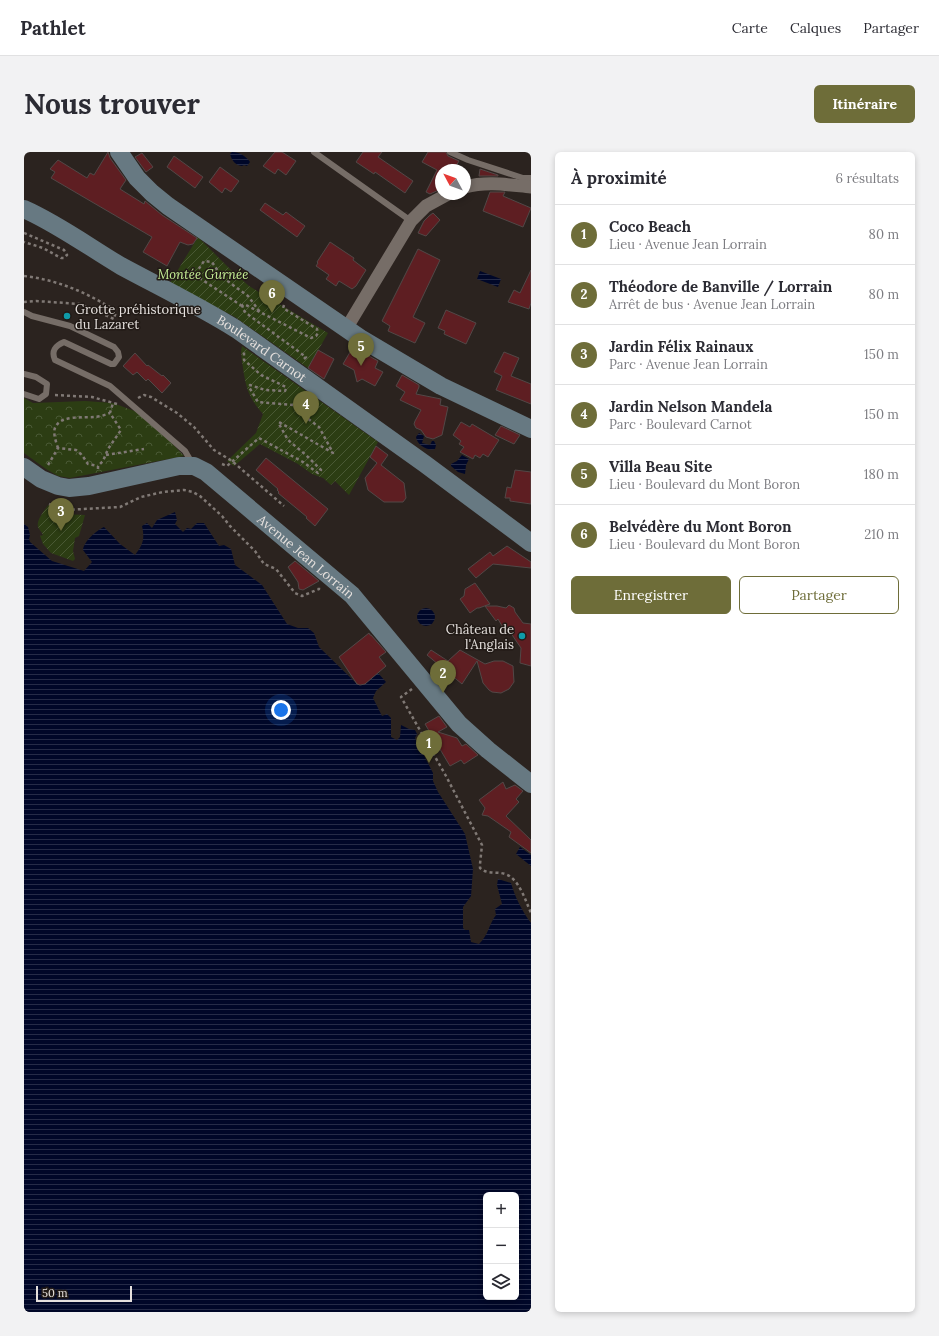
<!DOCTYPE html>
<html lang="fr">
<meta charset="utf-8">
<style>
body{margin:0;font-family:Lora,serif;background:#f2f2f3;color:#2b2b33}
.controls{position:absolute;right:12px;bottom:12px;display:grid;overflow:hidden;border-radius:6px;box-shadow:0 2px 6px #0003}
.controls button{width:36px;height:36px;display:grid;place-items:center;padding:0;border:0;border-bottom:1px solid #e1e1e2;background:#fff;color:#2b2b33;font:20px sans-serif}
.compass{position:absolute;left:411px;top:12px;width:36px;height:36px;border-radius:50%;background:#fff;box-shadow:0 2px 6px #0003;rotate:311deg}
.scale{position:absolute;left:12px;bottom:10px;width:96px;box-sizing:border-box;padding-left:4px;border:2px solid #e5e0dd;border-top:0;font-size:11px;line-height:14px;white-space:nowrap;color:#e5e0dd;-webkit-text-stroke:3px #211a16;paint-order:stroke}
.you{position:absolute;left:257px;top:558px;width:14px;height:14px;margin:-10px;border:3px solid #fff;border-radius:50%;background:#1a73e8;box-shadow:0 0 0 6px #1a73e833}
.badge{display:grid;place-items:center;width:26px;height:26px;border-radius:50%;background:#6e6d39;color:#fff;font-size:13px;font-weight:700}
.pin{position:absolute;translate:-50% -33px;filter:drop-shadow(0 1px 2px #0008)}
.pin::after{content:'';position:absolute;top:21px;width:14px;height:12px;background:inherit;clip-path:polygon(0 0,100% 0,50% 100%)}
.list{margin:0;padding:0;list-style:none}
h2{display:flex;justify-content:space-between;align-items:center;height:52px;margin:0;padding:0 16px;font-size:17px}
h2 small{font-size:13px;font-weight:400;color:#7c7c81}
.list li{display:grid;grid-template-columns:26px 1fr auto;gap:12px;align-items:center;box-sizing:border-box;height:60px;padding:0 16px;border-top:1px solid #e1e1e2}
.list b{display:block;font-size:15px;white-space:nowrap}
.list p{margin:0;font-size:13px;white-space:nowrap;color:#7c7c81}
.list em{font-size:13px;font-style:normal;color:#7c7c81}
.actions{display:flex;gap:8px;padding:12px 16px}
.actions a{flex:1;padding:9px 0;border:1px solid #6e6d39;border-radius:6px;text-align:center;font-size:14px;color:#6e6d39}
.actions .main{background:#6e6d39;color:#fff}
.icon{flex:none;width:22px;height:22px;fill:none;stroke:currentColor;stroke-width:2;stroke-linecap:round;stroke-linejoin:round}
.map{position:relative;flex:none;width:507px;height:1160px;overflow:hidden;border-radius:6px}
header{display:flex;align-items:center;gap:24px;box-sizing:border-box;height:56px;padding:0 20px;background:#fff;border-bottom:1px solid #e1e1e2}
header strong{font-size:19px}
nav{display:flex;gap:22px;margin-inline-start:auto;font-size:14px}
.intro{display:flex;align-items:center;justify-content:space-between;box-sizing:border-box;height:96px;padding:0 24px}
h1{margin:0;font-size:28px}
.button{padding:10px 18px;border-radius:6px;background:#6e6d39;color:#fff;font-size:14px;font-weight:700}
main{display:flex;gap:24px;padding:0 24px}
aside{flex:1;background:#fff;border-radius:6px;box-shadow:0 2px 6px #0003}
.map>svg:first-child{display:block}
.park{fill:url(#park-crowns)}
.garden{fill:url(#garden-furrows)}
.water{fill:url(#water-rules);fill-rule:evenodd}
.building{fill:#5e1e22;stroke:#524847}
.lines{fill:none;stroke-linecap:round;stroke-linejoin:round}
.path{stroke:#807975;stroke-width:2.5;stroke-dasharray:3 3;stroke-linecap:butt}
.lane{stroke:#766d67;stroke-width:6}
.street{stroke:#766d67;stroke-width:13}
.secondary{stroke:#677982;stroke-width:18}
.culture-dot{fill:#0f9aa8;stroke:#211a16;stroke-width:1.5}
.labels{text-anchor:middle;dominant-baseline:central;stroke-width:3;stroke-linejoin:round;paint-order:stroke}
.park-label{font-size:13px;font-style:italic;fill:#c6f096;stroke:#211a16}
.poi-label{font-size:13px;fill:#e5e0dd;stroke:#211a16;text-anchor:start}
.street-label{font-size:13px;fill:#e5e0dd;stroke:#211a16}
</style>
<header>
<strong>Pathlet</strong>
<nav><a>Carte</a><a>Calques</a><a>Partager</a></nav>
</header>
<div class="intro"><h1>Nous trouver</h1><a class="button">Itinéraire</a></div>
<main>
<div class="map">
<svg width="507" height="1160" viewBox="0 0 507 1160">
<defs>
<pattern id="park-crowns" width="20" height="18" patternUnits="userSpaceOnUse"><rect width="20" height="18" fill="#2c3d13"/><path d="M2 6a3 3 0 1 1 6 0M12 15a3 3 0 1 1 6 0" fill="none" stroke="#4a5935"/></pattern>
<pattern id="garden-furrows" width="10" height="10" patternUnits="userSpaceOnUse"><rect width="10" height="10" fill="#2c3d13"/><path d="M-1 1l2-2M0 10L10 0M9 11l2-2" fill="none" stroke="#4a5935"/></pattern>
<pattern id="water-rules" width="6" height="5" patternUnits="userSpaceOnUse"><rect width="6" height="5" fill="#000728"/><path d="M0 2.5h6" fill="none" stroke="#252b47"/></pattern>
</defs>
<rect width="100%" height="100%" fill="#2b231f"/>
<polygon class="park" points="0,246 9,251 61,249 89,251 113,260 139,282 160,304 46,326 34,324 22,317 0,301"/>
<g class="garden">
<polygon points="174,85 205,116 225,134 304,181 284,216 211,165 146,131"/>
<path d="M218,194L354,290L325,343L311,329L307,333L299,326L288,322L274,312L236,292L210,314L203,309L232,281L239,262C225,246 222,237 219,216C218,208 216,201 218,194Z"/>
<path d="M24,353L39,362L61,363L55,384L51,386L49,399L51,407L49,409L27,401L19,392L16,384L19,383C18,380 15,378 14,375C12,368 21,358 24,353Z"/>
</g>
<g class="water">
<path d="M208,0C215,0 222,4 226,10L223,14L220,13L218,14C211,13 208,9 206,2Z"/>
<polygon points="456,119 477,127 474,135 453,127"/>
<path d="M395,281L400,284L398,291L406,293L408,289H410L412,293L411,297C403,299 393,293 392,285Z"/>
<polygon points="438,303 445,307 442,313 441,322 434,320 427,314 427,312 433,309"/>
<path d="M151,360L153,368L151,372L159,380L163,376L167,377L173,371H180L195,394L200,393L207,397L211,413L238,433L263,472L274,476H284L290,481L295,495L333,532L337,533L354,521L362,530L352,539L349,546L358,564L363,562L367,566V585L373,588L376,585L377,573L385,577L391,578L393,582L391,586L409,621V629L414,640L441,682L449,717L447,744L439,755V776L441,778H445L447,790L455,792C464,784 465,772 472,763L471,757L478,752L473,733L474,727L487,731C491,745 498,759 507,771V1160H0V372L4,375L6,383L5,387L6,390L28,409L60,419L68,410L59,398C60,389 72,379 80,375L96,392L111,403C119,393 121,387 118,374L123,371L128,376L133,368ZM462,1043H492V1145H462Z"/>
<circle cx="402" cy="465" r="9"/>
<polygon points="496,695 507,703 507,714 492,702"/>
</g>
<g class="building">
<polygon points="84,0 86,6 102,28 96,37 120,52 121,49 138,63 173,86 169,92 164,93 156,90 143,114 119,100 128,85 27,26 31,20 26,17 34,8 63,26 66,21 70,23"/>
<polygon points="251,0 258,0 272,9 262,23 254,17 251,22 239,14"/>
<polygon points="339,0 358,0 354,5 389,29 381,41 351,20 350,22 332,10"/>
<polygon points="404,0 422,0 424,4 435,9 432,14 427,12 424,18 416,18 417,37 406,42 402,40 413,18 398,10"/>
<polygon points="118,1 129,15 122,20 111,5"/>
<polygon points="150,4 179,25 171,36 143,15"/>
<polygon points="196,15 215,29 207,40 201,36 198,41 185,30"/>
<polygon points="456,17 474,23 474,24 455,24"/>
<polygon points="466,40 481,40 479,44 507,56 499,75 459,59"/>
<polygon points="241,51 259,63 262,60 281,74 273,85 236,58"/>
<polygon points="409,61 416,68 402,84 394,81 400,69 405,64"/>
<polygon points="306,90 330,106 329,108 342,118 332,134 328,137 315,129 312,134 302,127 305,123 292,114 294,111 293,110"/>
<polygon points="394,97 416,108 389,165 401,171 391,191 364,179 366,174 358,169"/>
<polygon points="507,118 507,151 505,157 484,150 490,138 496,141"/>
<polygon points="422,158 452,171 442,192 420,182 421,179 414,176"/>
<polygon points="329,195 354,209 351,216 359,220 351,234 338,227 333,230 330,218 319,212"/>
<polygon points="294,198 310,207 300,227 284,216"/>
<polygon points="480,200 495,206 487,224 507,232 507,252 472,238 478,224 470,220"/>
<polygon points="111,201 123,214 124,213 138,224 139,223 147,231 138,241 124,227 122,229 113,220 109,223 99,214"/>
<polygon points="378,223 395,233 395,235 392,242 417,247 416,253 424,255 418,283 409,287 402,285 397,278 392,276 390,272 391,269 397,258 376,248 381,240 372,234"/>
<polygon points="437,270 446,275 448,272 475,288 464,305 459,302 456,306 451,303 449,307 436,300 440,295 435,292 437,289 429,283"/>
<polygon points="477,274 496,283 490,292 471,283"/>
<polygon points="352,294 364,303 357,313 380,331 382,346 379,350 360,350 344,338 341,326 353,311 346,305"/>
<polygon points="242,306 304,357 291,374 282,366 283,365 254,341 255,340 253,338 254,337 232,318"/>
<polygon points="491,318 507,320 507,352 486,349 486,346 481,346 483,335 487,336"/>
<polygon points="483,394 507,410 507,416 469,412 452,426 444,417 466,400 469,404"/>
<polygon points="271,409 295,429 279,438 275,437 274,430 264,415"/>
<polygon points="451,431 466,452 455,456 453,456 446,461 436,447 440,444 441,437"/>
<polygon points="485,453 490,456 491,460 499,471 507,472 507,514 496,511 497,496 482,474 478,474 474,467 472,469 461,454 473,454 482,456"/>
<polygon points="345,481 346,483 347,483 362,500 355,505 362,514 341,532 336,533 333,532 315,505"/>
<polygon points="407,498 424,509 436,498 461,512 470,509 479,509 489,514 490,530 485,537 477,541 468,540 465,538 459,531 453,509 438,532 403,503"/>
<polygon points="415,564 423,575 414,580 433,586 438,594 442,592 454,603 440,612 437,608 426,614 401,572"/>
<polygon points="479,630 482,637 491,633 499,639 492,647 495,650 482,664 507,688 507,701 485,685 487,680 464,664 458,663 461,656 455,648"/>
</g>
<g class="lines">
<g class="path">
<polyline points="0,81 40,98 43,103 40,106 37,106 19,96 0,90"/>
<path d="M0,124C34,128 64,141 92,159L90,167L56,152L12,149L0,150"/>
<polyline points="260,153 259,156 293,177 294,181 292,184 287,186 222,153 219,153 218,156 222,161 282,205 280,207"/>
<polyline points="218,154 177,127 174,118 180,109 188,110 198,125 224,144 236,160"/>
<polyline points="31,243 68,245 93,252"/>
<polyline points="114,246 120,243 127,245 153,261 170,275 190,298 208,309 260,354"/>
<path d="M34,296C32,290 28,279 32,274C38,263 60,266 70,265C75,265 81,263 86,261"/>
<polyline points="82,303 120,297"/>
<polyline points="198,312 203,314 235,286 279,310 294,321 297,318 282,303 264,288 255,272 255,270 309,301 295,275 279,263 270,253 234,250 225,235 226,233 241,238 261,239 262,237 262,235 237,223 220,208 220,200"/>
<polyline points="24,313 34,296 52,298 58,303 64,312 74,314"/>
<polyline points="74,317 74,314 79,309 84,297 97,278 86,261 89,251"/>
<polyline points="25,352 36,357 42,358 96,355 117,345 139,340 160,338 169,340 176,344 198,364 206,374 231,399 240,412 252,417 271,441 278,444 295,437 295,435"/>
<polyline points="39,362 42,358 43,351"/>
<path d="M388,537L377,545L422,624L458,693L456,712V716C464,723 472,719 481,722C495,726 502,750 507,761"/>
</g>
<g class="lane">
<polyline points="290,0 387,69"/>
<polyline points="426,0 444,8 499,26 507,26"/>
<path d="M0,160L8,164L46,174L90,195L94,200L95,205L90,212H87L40,190C31,194 27,199 31,208L86,234L161,299L168,311"/>
<polyline points="0,222 12,225 23,232 22,242 15,247 0,242"/>
</g>
<g class="street">
<path d="M441,35C463,29 485,33 507,35"/>
<polyline points="322,177 387,69 402,54 424,42"/>
</g>
<g class="secondary">
<polyline points="95,0 113,26 128,41 144,54 336,186 417,234 507,277"/>
<path id="s1" d="M0,57C34,72 65,95 97,114C136,135 175,154 212,177L401,312L507,391"/>
<path id="s2" d="M0,315L17,327L34,334L45,336L65,334L155,314H170L182,320L328,443L435,572L464,598L507,632"/>
</g>
</g>
<g class="culture-dot">
<circle cx="43" cy="164" r="4"/>
<circle cx="498" cy="484" r="4"/>
</g>
<g class="labels">
<g class="park-label">
<text x="179" y="122">Montée Gurnée</text>
</g>
<g class="poi-label">
<text x="51" y="157">Grotte préhistorique<tspan x="51" dy="15">du Lazaret</tspan></text>
<text x="490" y="477" text-anchor="end">Château de<tspan x="490" dy="15">l'Anglais</tspan></text>
</g>
<g class="street-label">
<text stroke="none"><textPath href="#s1" startOffset="276">Boulevard Carnot</textPath></text>
<text stroke="none"><textPath href="#s2" startOffset="322">Avenue Jean Lorrain</textPath></text>
</g>
</g>
</svg>
<div class="controls">
<button>+</button>
<button>−</button>
<button><svg class="icon" aria-label="layers" viewBox="0 0 24 24"><path d="M12 4l9 5-9 5-9-5zM3 14l9 5 9-5"/></svg></button>
</div>
<svg class="compass" viewBox="-18 -18 36 36"><path d="M0-13l5 13h-10z" fill="#e53935"/><path d="M0 13l5-13h-10z" fill="#7c7c81"/></svg>
<div class="scale">50 m</div>
<div class="you"></div>
<div class="pin badge" style="left:405px;top:611px">1</div>
<div class="pin badge" style="left:419px;top:541px">2</div>
<div class="pin badge" style="left:37px;top:379px">3</div>
<div class="pin badge" style="left:282px;top:272px">4</div>
<div class="pin badge" style="left:337px;top:214px">5</div>
<div class="pin badge" style="left:248px;top:161px">6</div>
</div>
<aside>
<h2>À proximité<small>6 résultats</small></h2>
<ul class="list">
<li><span class="badge">1</span><div><b>Coco Beach</b><p>Lieu · Avenue Jean Lorrain</p></div><em>80 m</em></li>
<li><span class="badge">2</span><div><b>Théodore de Banville / Lorrain</b><p>Arrêt de bus · Avenue Jean Lorrain</p></div><em>80 m</em></li>
<li><span class="badge">3</span><div><b>Jardin Félix Rainaux</b><p>Parc · Avenue Jean Lorrain</p></div><em>150 m</em></li>
<li><span class="badge">4</span><div><b>Jardin Nelson Mandela</b><p>Parc · Boulevard Carnot</p></div><em>150 m</em></li>
<li><span class="badge">5</span><div><b>Villa Beau Site</b><p>Lieu · Boulevard du Mont Boron</p></div><em>180 m</em></li>
<li><span class="badge">6</span><div><b>Belvédère du Mont Boron</b><p>Lieu · Boulevard du Mont Boron</p></div><em>210 m</em></li>
</ul>
<div class="actions"><a class="main">Enregistrer</a><a>Partager</a></div>
</aside>
</main>
